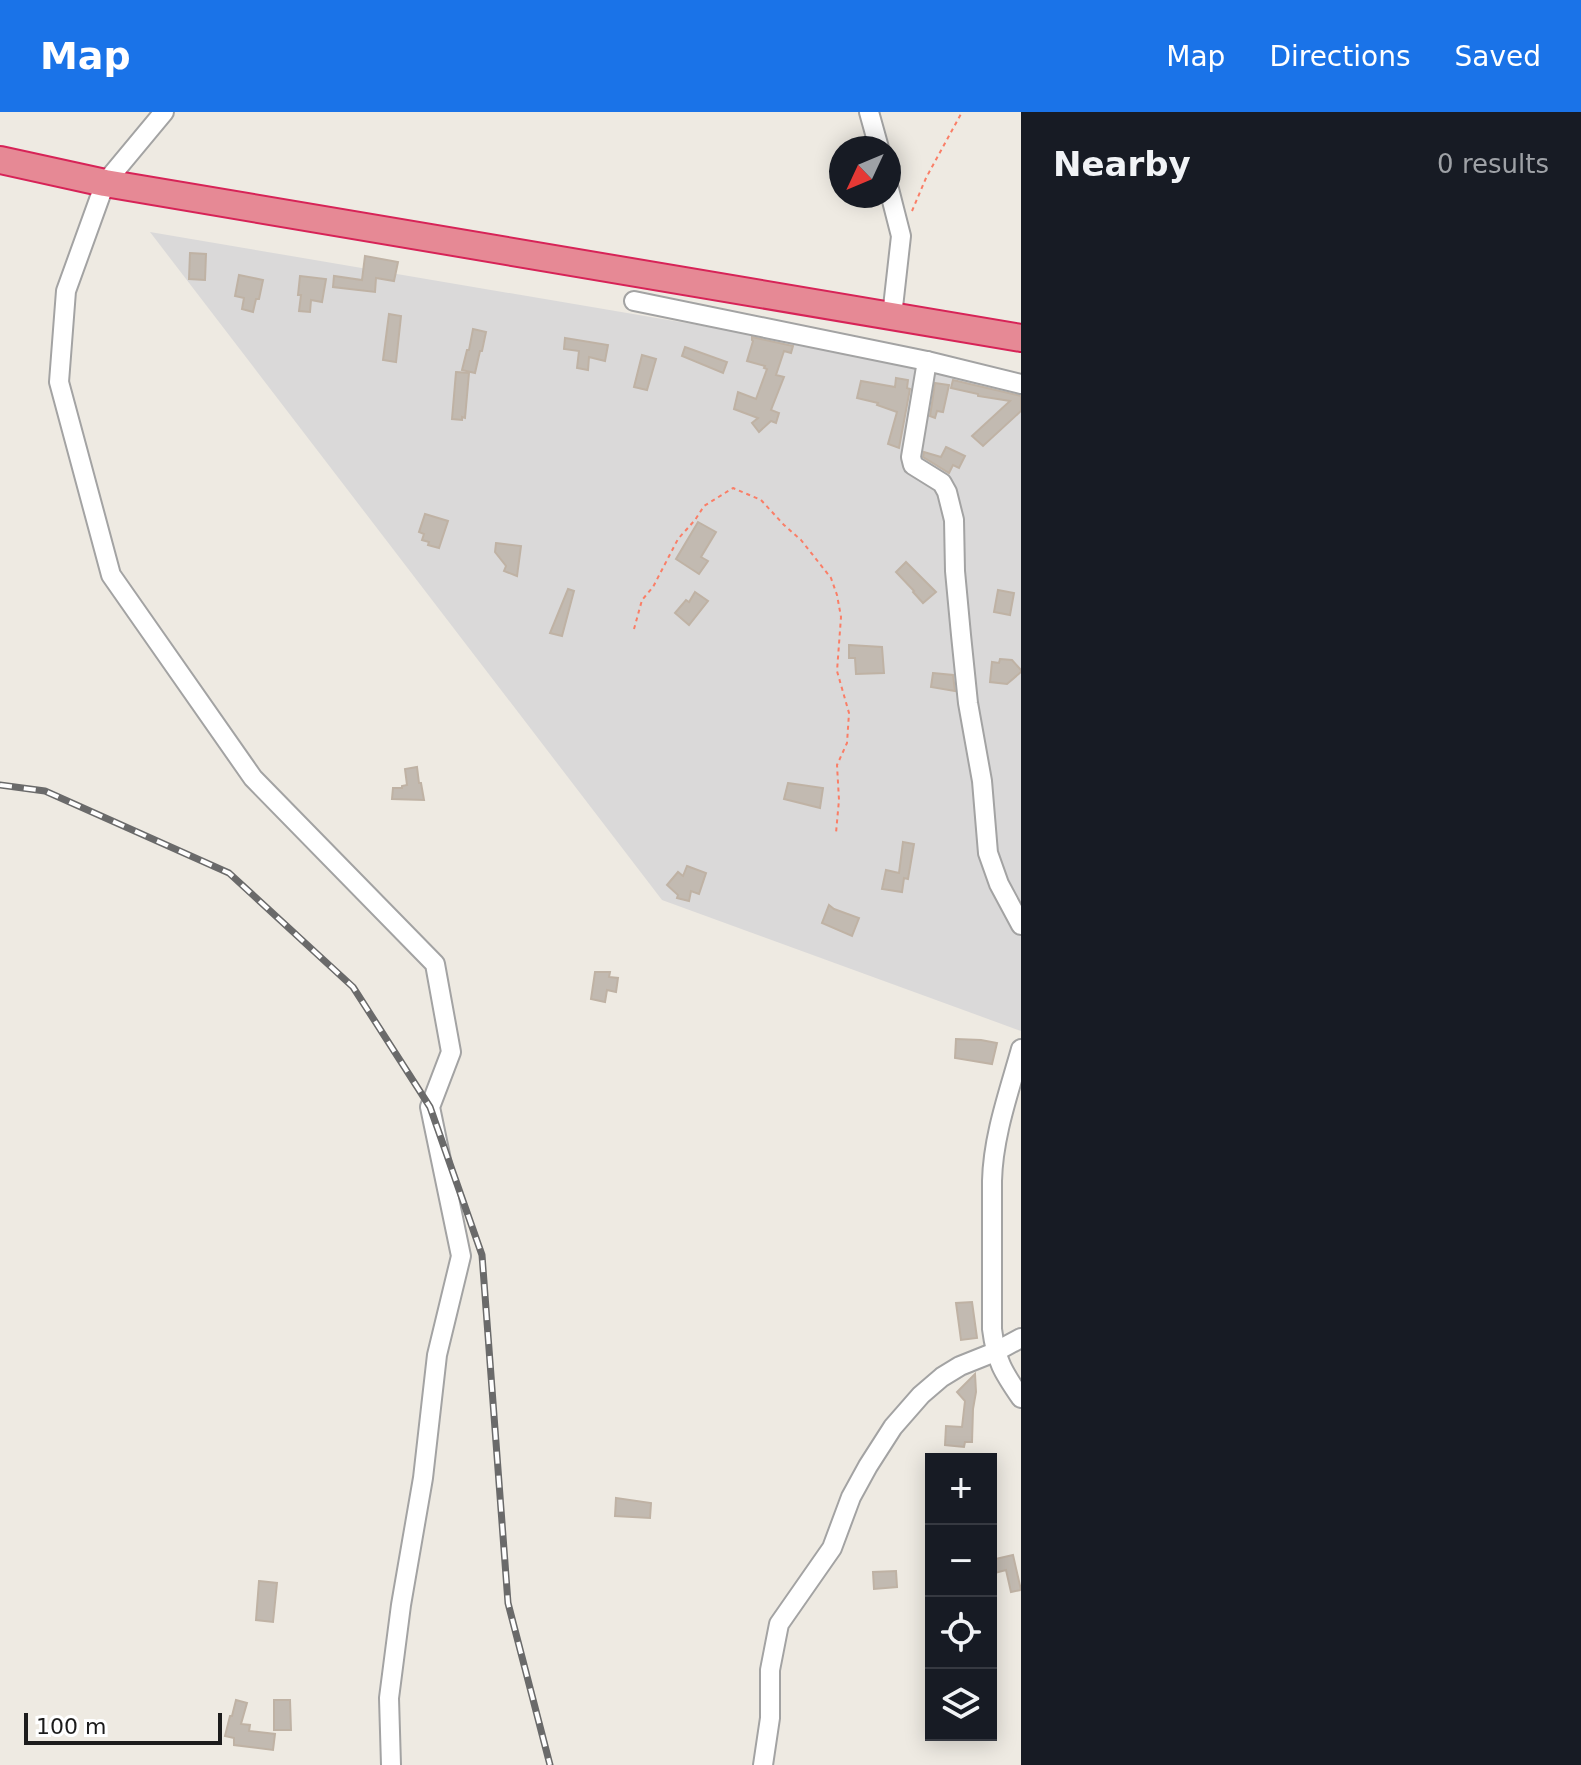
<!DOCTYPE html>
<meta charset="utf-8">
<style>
body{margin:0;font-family:"DejaVu Sans",sans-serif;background:#20242c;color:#f1f3f6}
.controls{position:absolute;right:24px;bottom:24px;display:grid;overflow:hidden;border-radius:0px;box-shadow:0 4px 20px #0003}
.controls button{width:72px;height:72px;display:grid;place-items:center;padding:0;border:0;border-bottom:2px solid #363941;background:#171b24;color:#f1f3f6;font:40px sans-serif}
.compass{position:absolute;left:829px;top:24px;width:72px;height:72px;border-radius:50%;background:#171b24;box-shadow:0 4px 20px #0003;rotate:226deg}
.scale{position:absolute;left:24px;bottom:20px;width:198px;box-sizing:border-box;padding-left:8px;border:4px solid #1c1c1c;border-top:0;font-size:22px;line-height:28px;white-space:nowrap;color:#1c1c1c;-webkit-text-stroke:6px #fff;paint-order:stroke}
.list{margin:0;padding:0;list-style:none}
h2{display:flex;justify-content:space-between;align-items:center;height:104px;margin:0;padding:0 32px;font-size:34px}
h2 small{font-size:26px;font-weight:400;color:#9ea1a6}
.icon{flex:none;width:44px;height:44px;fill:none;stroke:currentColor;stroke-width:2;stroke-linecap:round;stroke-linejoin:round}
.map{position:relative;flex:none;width:1021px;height:1653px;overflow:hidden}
header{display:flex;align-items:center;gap:48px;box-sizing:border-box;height:112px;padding:0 40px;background:#1a73e8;color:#fff}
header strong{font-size:38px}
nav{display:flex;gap:44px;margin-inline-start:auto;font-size:28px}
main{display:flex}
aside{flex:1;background:#171b24}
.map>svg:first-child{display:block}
.residential{fill:#dad9d9}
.building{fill:#c2bab1;stroke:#bfb2a4;stroke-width:2}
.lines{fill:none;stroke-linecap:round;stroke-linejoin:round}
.minor-casing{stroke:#a3a3a3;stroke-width:22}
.highway-casing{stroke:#d72357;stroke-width:30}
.path{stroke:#fa7e67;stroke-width:2;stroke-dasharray:4 4;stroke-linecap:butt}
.minor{stroke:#fff;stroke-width:18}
.highway{stroke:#e68995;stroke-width:26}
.rail-casing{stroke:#6a6a6a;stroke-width:7}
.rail{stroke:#fff;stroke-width:4;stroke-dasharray:12;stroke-linecap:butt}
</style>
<header>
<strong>Map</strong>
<nav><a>Map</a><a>Directions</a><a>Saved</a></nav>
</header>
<main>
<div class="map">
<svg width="1021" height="1653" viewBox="0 0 1021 1653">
<rect width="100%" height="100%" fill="#eeeae2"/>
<polygon class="residential" points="150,120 1021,268 1021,919 662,788"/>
<g class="building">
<polygon points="190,141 206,142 205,168 189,167"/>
<polygon points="365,144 398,150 394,169 376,166 375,180 333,175 334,164 362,168"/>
<polygon points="239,163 263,168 259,187 256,187 253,200 242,197 244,186 235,184"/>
<polygon points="300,164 326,167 322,190 311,188 310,200 299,199 301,183 298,183"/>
<polygon points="389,202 401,204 396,250 383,248"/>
<polygon points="473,217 486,220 482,239 480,239 475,261 462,258 467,238 469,238"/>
<polygon points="752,225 793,234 791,241 784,239 776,263 784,265 771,298 779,301 776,311 771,309 759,320 752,311 758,306 734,297 738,280 756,287 767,257 764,256 765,254 747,249 753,229 752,228"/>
<polygon points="565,226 608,233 605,249 589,245 588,258 577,256 579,239 564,237"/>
<polygon points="685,235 727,250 723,261 682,244"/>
<polygon points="642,243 656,247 647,278 634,275"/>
<polygon points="456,260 469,261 465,306 462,305 462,308 452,307"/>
<polygon points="896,266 908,268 907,276 910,277 899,336 888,332 897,300 877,293 878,291 857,286 861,269 895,275"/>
<polygon points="953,268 1021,284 1021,299 983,334 972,324 1010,289 978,284 978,282 951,276"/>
<polygon points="935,271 949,273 943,300 937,299 935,306 930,304"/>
<polygon points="946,335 965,344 959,356 953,353 949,361 923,345 924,340 941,345"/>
<polygon points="425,402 448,409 439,436 428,433 429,430 422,428 424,422 419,420"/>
<polygon points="698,410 716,420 701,445 708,449 699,462 676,447"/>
<polygon points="496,431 521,434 517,464 504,459 506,454 495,440"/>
<polygon points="906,450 936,480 923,491 913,480 914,479 896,460"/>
<polygon points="568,477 574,479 562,524 550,521"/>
<polygon points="998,478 1014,481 1010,503 994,500"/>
<polygon points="695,480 708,489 689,513 675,501 686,488 689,490"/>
<polygon points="849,533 882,535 884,561 856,562 855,546 849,546"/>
<polygon points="1000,547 1012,548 1021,558 1021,560 1007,572 990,570 992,550 999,551"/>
<polygon points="933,561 953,563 955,579 931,575"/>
<polygon points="417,655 419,671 421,671 424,688 392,687 393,676 402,676 402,674 407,673 405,657"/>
<polygon points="788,671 823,676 820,696 784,687"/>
<polygon points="903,730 914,732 908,767 904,766 902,780 882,777 886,758 899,761"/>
<polygon points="687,754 706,761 699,782 691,779 689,789 677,786 678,783 667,773 678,760 683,764"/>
<polygon points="829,793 834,797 859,806 852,824 822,811"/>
<polygon points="595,860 610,860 609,865 618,866 616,880 607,878 605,890 591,887"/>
<polygon points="956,927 981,928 997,931 992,952 955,946"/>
<polygon points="972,1190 977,1226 961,1228 956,1191"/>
<polygon points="975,1262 976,1280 973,1297 972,1330 965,1330 964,1335 945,1333 946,1314 962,1315 965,1289 957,1280"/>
<polygon points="616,1386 651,1391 650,1406 615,1404"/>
<polygon points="1013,1443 1021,1478 1011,1480 1006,1458 991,1462 991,1448"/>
<polygon points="896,1459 897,1475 874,1477 873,1460"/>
<polygon points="259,1469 277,1471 273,1510 256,1508"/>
<polygon points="236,1588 247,1591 241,1612 250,1613 249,1619 275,1622 273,1638 234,1633 234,1626 225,1624 230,1604 232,1604"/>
<polygon points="274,1588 290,1588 291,1618 274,1618"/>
</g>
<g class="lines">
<defs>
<g id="minor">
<polyline points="164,0 105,71 66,179 59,270 111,463 253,666 435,852 451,940 430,995 461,1144 437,1243 423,1366 401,1493 389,1586 391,1653"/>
<polyline points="869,0 879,36"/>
<polyline points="889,77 901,124 892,204"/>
<polyline points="634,189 927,249 1021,272"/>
<polyline points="927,249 911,345 913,353 942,371 947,380 954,408 955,459 961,523 968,591 982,669 988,741 999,772 1021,813"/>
<path d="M1021,937C1009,980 993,1024 992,1069V1217C996,1249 1003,1260 1021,1286"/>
<polyline points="763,1653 770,1606 770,1558 779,1512 832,1436 851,1385 868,1354 893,1315 921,1283 942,1265 960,1254 995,1240 1021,1226"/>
</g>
<polyline id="highway" points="0,48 105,71 1021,226"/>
</defs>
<use href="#minor" class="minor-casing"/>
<use href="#highway" class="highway-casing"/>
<g class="path">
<polyline points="912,99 926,66 962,0"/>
<polyline points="634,517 642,488 653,475 678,427 695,408 704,394 733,376 761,388 784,413 801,428 831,466 837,483 841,505 837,559 849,601 847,631 837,653 839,688 836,721"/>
</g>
<use href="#minor" class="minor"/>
<use href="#highway" class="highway"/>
<defs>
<polyline id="rail" points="0,673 45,679 229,761 353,875 430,995 482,1143 508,1491 550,1653"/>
</defs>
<use href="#rail" class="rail-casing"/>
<use href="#rail" class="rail"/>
</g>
</svg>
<div class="controls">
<button>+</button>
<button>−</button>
<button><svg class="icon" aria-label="locate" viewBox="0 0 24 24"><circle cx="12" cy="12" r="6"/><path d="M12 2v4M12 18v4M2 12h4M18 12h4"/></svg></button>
<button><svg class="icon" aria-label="layers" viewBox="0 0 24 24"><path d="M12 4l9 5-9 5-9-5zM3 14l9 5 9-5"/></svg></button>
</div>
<svg class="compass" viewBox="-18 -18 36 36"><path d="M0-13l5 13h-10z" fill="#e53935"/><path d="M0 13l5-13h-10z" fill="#9ea1a6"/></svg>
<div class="scale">100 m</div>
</div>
<aside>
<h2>Nearby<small>0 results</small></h2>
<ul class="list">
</ul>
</aside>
</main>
